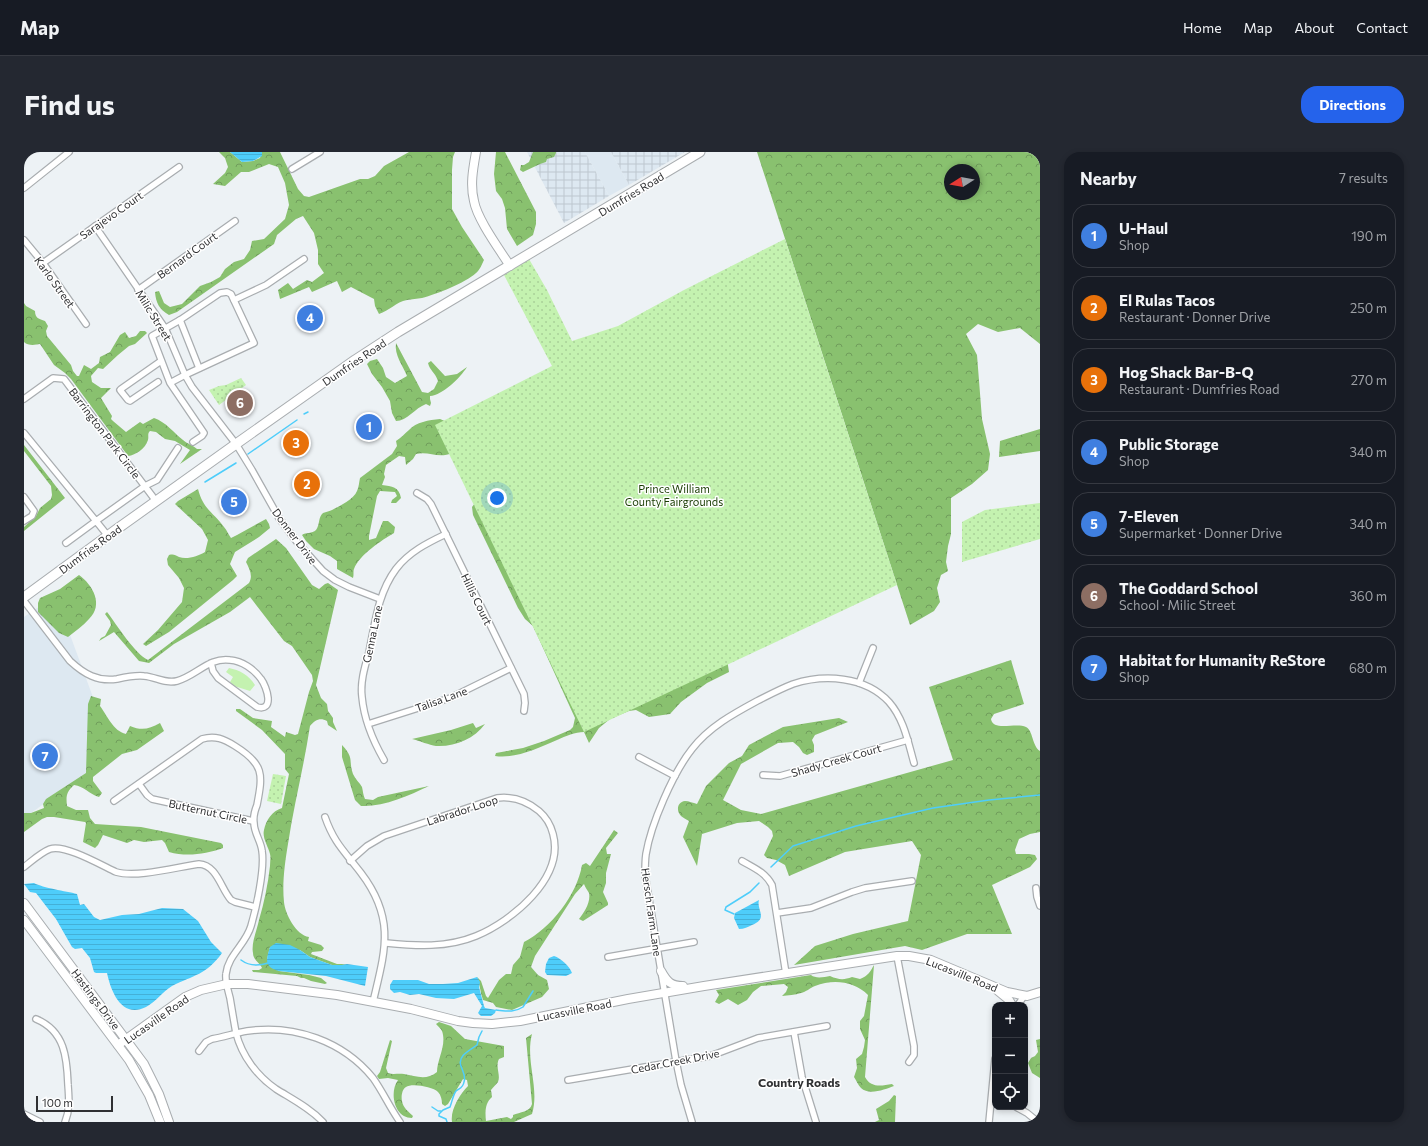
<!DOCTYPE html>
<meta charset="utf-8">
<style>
body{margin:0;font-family:Commissioner,sans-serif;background:#242831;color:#f1f3f6}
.controls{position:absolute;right:12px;bottom:12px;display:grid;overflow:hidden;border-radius:8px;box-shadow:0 2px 6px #0003}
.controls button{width:36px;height:36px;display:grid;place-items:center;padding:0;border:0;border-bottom:1px solid #363941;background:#171b24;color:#f1f3f6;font:20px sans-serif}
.compass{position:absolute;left:920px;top:12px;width:36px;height:36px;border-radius:50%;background:#171b24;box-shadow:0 2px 6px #0003;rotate:259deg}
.scale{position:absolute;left:12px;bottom:10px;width:77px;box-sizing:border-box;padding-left:4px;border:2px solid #303133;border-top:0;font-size:11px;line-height:14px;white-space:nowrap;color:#303133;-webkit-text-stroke:3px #fff;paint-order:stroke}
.you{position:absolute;left:473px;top:346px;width:14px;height:14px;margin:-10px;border:3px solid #fff;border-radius:50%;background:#1a73e8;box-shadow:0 0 0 6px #1a73e833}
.badge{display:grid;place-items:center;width:26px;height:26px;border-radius:50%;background:#2563eb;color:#fff;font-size:13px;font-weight:700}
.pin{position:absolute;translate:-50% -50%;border:2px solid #fff;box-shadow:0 1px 4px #0006}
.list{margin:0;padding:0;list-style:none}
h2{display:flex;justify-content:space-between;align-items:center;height:52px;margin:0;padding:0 16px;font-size:17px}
h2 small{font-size:13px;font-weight:400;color:#9ea1a6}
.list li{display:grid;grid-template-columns:26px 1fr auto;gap:12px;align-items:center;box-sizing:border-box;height:64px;margin:0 8px 8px;padding:0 8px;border:1px solid #363941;border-radius:16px}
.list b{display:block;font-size:15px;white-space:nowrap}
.list p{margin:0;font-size:13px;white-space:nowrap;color:#9ea1a6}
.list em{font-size:13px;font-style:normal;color:#9ea1a6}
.icon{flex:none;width:22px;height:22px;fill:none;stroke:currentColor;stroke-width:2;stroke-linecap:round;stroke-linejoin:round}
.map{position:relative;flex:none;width:1016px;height:970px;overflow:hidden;border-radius:16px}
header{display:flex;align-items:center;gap:24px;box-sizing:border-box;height:56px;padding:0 20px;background:#171b24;border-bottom:1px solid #363941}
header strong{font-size:19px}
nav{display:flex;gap:22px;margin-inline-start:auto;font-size:14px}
.intro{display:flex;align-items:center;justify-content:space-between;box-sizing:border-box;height:96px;padding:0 24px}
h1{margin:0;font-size:28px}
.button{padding:10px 18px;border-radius:16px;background:#2563eb;color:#fff;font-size:14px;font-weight:700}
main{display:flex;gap:24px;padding:0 24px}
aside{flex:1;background:#171b24;border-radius:16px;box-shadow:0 2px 6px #0003}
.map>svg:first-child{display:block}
.built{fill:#dde8f1}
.industrial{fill:url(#industrial-grid)}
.forest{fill:url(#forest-crowns);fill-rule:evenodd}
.park{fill:url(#park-dots)}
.pitch{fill:#c4f2b0}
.water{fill:url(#water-rules)}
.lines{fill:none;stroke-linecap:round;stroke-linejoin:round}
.stream{stroke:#4ecdfa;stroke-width:1.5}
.street-casing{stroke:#a9adb0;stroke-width:8}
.secondary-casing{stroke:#a9adb0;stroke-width:10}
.primary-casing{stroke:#a9adb0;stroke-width:11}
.street{stroke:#fff;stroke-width:5.5}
.secondary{stroke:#fff;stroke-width:8}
.primary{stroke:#fff;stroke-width:9}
.labels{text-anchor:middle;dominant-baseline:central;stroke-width:3;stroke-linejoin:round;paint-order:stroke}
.street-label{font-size:11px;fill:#303133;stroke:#fff}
.park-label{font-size:11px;fill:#183c00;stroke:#fff}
.neighbourhood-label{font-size:12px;font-weight:bold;fill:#303133;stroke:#fff}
</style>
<header>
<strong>Map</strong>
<nav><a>Home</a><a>Map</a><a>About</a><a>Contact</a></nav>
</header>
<div class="intro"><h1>Find us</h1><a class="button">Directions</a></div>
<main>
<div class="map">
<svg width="1016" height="970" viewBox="0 0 1016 970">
<defs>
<pattern id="industrial-grid" width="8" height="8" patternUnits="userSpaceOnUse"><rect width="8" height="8" fill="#dde8f1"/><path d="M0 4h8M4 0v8" fill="none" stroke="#bec7cf"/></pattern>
<pattern id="forest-crowns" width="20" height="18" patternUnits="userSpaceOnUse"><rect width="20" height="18" fill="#89c16f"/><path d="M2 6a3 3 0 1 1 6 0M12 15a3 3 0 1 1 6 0" fill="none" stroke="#709d5c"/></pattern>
<pattern id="park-dots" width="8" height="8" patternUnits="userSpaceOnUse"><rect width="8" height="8" fill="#c4f2b0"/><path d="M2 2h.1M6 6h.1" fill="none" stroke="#a9d098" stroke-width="1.8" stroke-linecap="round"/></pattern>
<pattern id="water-rules" width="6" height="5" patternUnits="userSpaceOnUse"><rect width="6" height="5" fill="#4ecdfa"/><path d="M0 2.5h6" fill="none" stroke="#44b0d7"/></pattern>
</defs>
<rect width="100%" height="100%" fill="#edf2f5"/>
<g class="built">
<polygon points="561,0 587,0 605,33 585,44"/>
<polygon points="22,450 45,480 70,548 102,593 0,666 0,465"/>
</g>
<g class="industrial">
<polygon points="503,0 561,0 585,44 540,71"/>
<polygon points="587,0 661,0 605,33"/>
</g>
<g class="forest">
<path d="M195,0H206L218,10L229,9L236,6L238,0H256L274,37L280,44L285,45L336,27H344L351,24L360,14L385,0H431L429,5L428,18V57L438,75L460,108C458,112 456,118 452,121C441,131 413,142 398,146C393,147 388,147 383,148C372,150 365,159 355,162L351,154L350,147L327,135L318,140L313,129L288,140L285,135L256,147L254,138L264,131L269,137L283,128L288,130L300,121L294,112V98L290,81L279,64L272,67L253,83L250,92L153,160L145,163C135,157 132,151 131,140L135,139L140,151L146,155L158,152L176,134L187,130L196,125L201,117L210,110L220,107L226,98L228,89L240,87L261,67L265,53L261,31L254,15L245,12L225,20H217L201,34L189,32L201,21L204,15L201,6Z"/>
<polygon points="472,0 481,0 512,60 512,72 509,83 493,94 483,77 481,56 478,47 472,39 470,22"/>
<polygon points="509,0 532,0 532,1 530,5 523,7 522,10 516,12 499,20 496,18 497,13 500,13 505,10"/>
<path d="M733,0H1016V192L996,176L974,180L954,172L942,182L953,203L958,267L966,302L964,318L948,332L927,346V382L924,394L922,410L924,419L917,423L913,436L916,450L910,459L886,473ZM926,18H950V42H926Z"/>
<path d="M0,151L2,154L11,159C11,166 15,167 21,169L24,174L22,179L23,184L47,213L49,219L53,224H55L60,213L67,217L75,211L76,205L86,200L96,183L101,180L105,186L112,184L116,179H121L123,181L111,192L105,194L94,203L79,217L74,216L67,224L68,230L77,236H87L77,246L88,264L87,267L89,269L102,280L116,270L119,272L130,266C142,270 150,281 159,288C163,292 169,293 173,297H178L156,312L166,298L151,289L141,287L132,280L126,279C123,282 125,284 124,288C121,297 112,303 104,304L47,227L41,221L30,213L16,192C11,193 4,194 0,190Z"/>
<path d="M372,191L398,240L404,241L410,237L414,229C411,220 406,219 404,211L407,209L421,224L433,222L443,215C436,226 419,243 406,244V247L407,251L406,254L402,252C391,256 383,269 372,269L368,261L366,249L358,235L348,222L343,212L346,209L353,207L359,216L362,225L371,231L383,224C379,214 370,203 372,191Z"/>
<path d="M416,267L423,270L429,301C413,307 406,299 392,302L389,307L382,313L381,305L375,304L362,313L360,322L361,325L358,333C368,334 375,335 377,346L372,351H367L368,348L373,344L371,340L356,339L353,344L345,384V388L352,386L359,369H364L371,375L370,381C358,388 335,403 330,417C329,419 330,423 329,426L313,417V409L306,404L290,397L282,389L278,383C282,380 288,382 292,378C296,373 294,365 299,361C302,360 306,359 308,358C316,354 330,347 333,339C335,335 335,330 336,326L368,302L373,294L372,289C377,286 380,282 385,278C392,270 405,268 416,267Z"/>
<polygon points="1016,277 1016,299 975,305 976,289"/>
<polygon points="0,293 41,346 0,379 0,375 12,364 16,356 27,347 28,343 27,334 0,299"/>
<path d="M174,337C179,357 189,360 200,375C203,378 204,382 207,386L213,383L242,367L245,372L246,376L235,385L211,400L206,412L213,424L209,428L145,480L122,494L119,492L134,478L158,450L160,436L155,426L144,413L143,407L145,403C150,402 151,403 155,405C163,408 174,404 181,400L184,388L178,377L151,352L154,349Z"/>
<path d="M451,351L703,507L705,520L683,531L657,550L646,562L625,565L612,558L605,559L586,567L575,576L565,591L560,580C551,580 542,584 533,588C514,596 492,607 471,604L472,601L499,596L520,589L546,578L549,575L551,566L509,474L501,467L494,456L449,363L448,355Z"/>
<path d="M252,387L262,396L288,433L295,437L301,432L304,431L314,438L292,533L297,546L303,552L304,559L309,566V570L313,579L304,573L303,569C296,565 291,568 286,574C280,614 270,652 264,692C261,710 258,731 260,750C261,762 272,783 285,785L284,789L297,793L300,796L298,799L288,800L287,802L313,812H323L318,813H308L286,805L276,798L246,795L243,807L255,819L285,823L297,826L303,831L301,832L287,829L280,826H277L273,824L229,820L228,818H235L238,816C236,811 229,808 229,801C227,791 233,778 235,768C240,751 244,732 246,714C246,710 247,705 246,702C244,694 238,686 240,678C242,668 248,659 258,656L265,622L261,617V602L238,578L212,559V557H216L229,566L248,569L247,575L261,585L262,580L271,583L274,582L285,540L289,529L288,523L268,494L260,489L226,445L206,460L150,492L125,511L115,509L90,480L75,489L77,486L81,484L87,473L86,469L81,462L83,460C93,473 111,502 124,508L225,431C229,424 226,418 222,410L224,406Z"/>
<path d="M55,423C69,433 80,453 65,467C59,474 51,479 44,485L35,481L14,460V451L16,446L36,437Z"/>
<path d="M987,508L1000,552L970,562L967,567C969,580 992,570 1002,575C1009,578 1008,594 1016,599V680L1006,682L995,687L991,698L992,702H1005L1011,703L1013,707L1006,715L968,733L988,782H943L898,798L881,794L770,813L791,794L829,782L884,769L897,703L888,689L821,700L765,724L761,713L752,708L743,706L740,703L749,684L748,679L744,675L735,669L713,671L678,682L673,714L659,685L665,669C662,667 659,666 657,664C652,659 653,650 661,649C665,649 669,651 673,652L682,634L705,611L718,604L725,593L759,575L815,566L824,570L791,583L788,588L790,593V600L783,603L779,601L775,595L769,590L754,591L717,612L699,648L717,658L737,662L929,608L905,535Z"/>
<path d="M67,544L77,547L76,554C83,563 89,579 102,582L106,574C118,579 125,577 136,571L140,579L113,598L98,602L69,625V629L78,641L75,645C65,642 60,634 50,633C42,640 42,645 43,654L52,658H64L66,666L71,672L117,675L197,691L199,693V696C182,702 163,705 145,700L141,691L138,688L120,690L110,688L103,691L79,683L74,693L71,696L59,690L62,671L61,670L30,665H23L18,667L0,680V661H7L20,656L19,652L22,647L62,621L64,552Z"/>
<path d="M449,571L452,576L461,572C450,587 431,595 412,594C405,593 396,589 388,587L427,578Z"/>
<path d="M318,593C331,607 324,608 329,622C331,627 336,631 338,635C339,639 339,643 341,647L349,648L354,645L405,634C384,644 360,655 337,654L331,648L318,605Z"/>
<path d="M590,678L594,681L582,696L583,702H587L582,721V731L579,740L584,751V753L559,769L555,767C560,761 567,750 565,741C564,739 561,735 560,732L551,742L511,804L507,815L514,823L523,828L525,837L518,845L488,858L472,855L469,851L459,848C456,840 456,832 453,825L457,829L462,844L464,846L475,828L482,822H487L489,813L496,805L500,790C527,776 553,743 558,713L562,711L566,714Z"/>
<path d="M850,813L841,925C847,936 857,934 868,932L870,934C862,937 845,944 837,936C834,933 832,928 830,925L833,916L832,907L838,902L840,895L841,888L836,877V869L840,864L844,843C830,829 809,827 791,834C786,836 782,840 777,841C771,843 764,843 758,844L762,840L764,835L760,832L737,834L729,840L723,848L714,853L704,847L695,852L691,850L695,843L692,838L787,823C792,827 800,825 806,824C815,828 820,828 828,825L836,827C844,824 846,820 850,813Z"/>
<path d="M415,870L427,874L441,887L480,894V905L475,907C471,915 477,923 474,930C472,933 469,935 467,938L468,945C461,951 461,960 462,969L483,965L487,967L489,965V963C496,960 506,960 508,952L502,886L508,882C501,909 516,936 508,962L490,970H428C426,958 436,942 444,934L443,928L439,927L424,952L421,954L418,952C418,948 417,943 414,940C409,935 388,931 382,935C378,937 377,945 378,949C379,956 385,960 389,964L388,966C370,966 365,940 374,928L364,926L355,927L353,924L356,920L366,888L368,889L362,916L364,921C369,923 374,921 380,922C392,924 402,929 413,920C413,907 423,893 418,879C417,877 414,874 412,872Z"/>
<polygon points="1016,887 1016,926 1008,921 1004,911 1007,906 1011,904 1014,900 1012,888"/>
<polygon points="870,943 872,944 871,970 851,970 855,968 852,957 865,949"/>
</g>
<g class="park">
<polygon points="761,87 873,433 560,580 411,273 528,214 480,123 505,107 523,138 548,189 594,174 660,138"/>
<polygon points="217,226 222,233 195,253 185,238 195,234 202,233"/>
<polygon points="1016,351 1016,387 938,410 938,370 961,358"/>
<polygon points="249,622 262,624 257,652 243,649"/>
</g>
<path class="pitch" d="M205,516C215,518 225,523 231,533L226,539L210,534L206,530L209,525L202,520Z"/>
<g class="water">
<polygon points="206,0 238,0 238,4 229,9 218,10"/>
<path d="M10,731C19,736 42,739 53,742L56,753L60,752L70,765L76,768L98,763L115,762L138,756L159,757L174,769L187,790L198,801C182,823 170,823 148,834C139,839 132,850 122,855C98,867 87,840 83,821H72L70,820L66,806L58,796L51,797L48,795L32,767L12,741L6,740L0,732Z"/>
<path d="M735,748C732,758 745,766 728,773C724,775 720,777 715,777L710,766L711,761Z"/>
<path d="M252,791L266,793L276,798L286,805L308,813H318L323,812L344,815L341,834L302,824L255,819C240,815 242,808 246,795Z"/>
<path d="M530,804C537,806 546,815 548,821L542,824L523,823L521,820L522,812L525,806Z"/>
<polygon points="453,825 456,830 455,835 460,854 461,856 472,858 471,861 467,864 457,864 454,861 458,854 450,841 430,847 412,846 395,842 386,843 376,840 370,841 366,837 366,833 369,828 394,828 405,832 419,832 434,831"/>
</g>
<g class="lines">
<g class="stream">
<polyline points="280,262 284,260"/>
<polyline points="224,302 273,268"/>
<polyline points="181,330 212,311"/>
<polyline points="747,715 769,694 832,674 909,656 965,648 1016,643"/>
<polyline points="710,762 701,758 702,755 726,740 735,731"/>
<path d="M217,808C225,814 235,814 244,811"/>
<path d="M472,858C482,859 490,861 499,855L509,839"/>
<polyline points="408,955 414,959 417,959"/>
<path d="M423,970L422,967L415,964V962L419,958L426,955C428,950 429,943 432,939C436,936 439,936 440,930C442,924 439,920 437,914C433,904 446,898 453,893L455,885L458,879"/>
</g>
<defs>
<g id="street">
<polyline points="268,17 296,0"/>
<polyline points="0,36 45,0"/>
<polyline points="71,74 141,176 161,223 168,235 212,292 228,318 255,366 273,390 299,419 311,428 325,435 356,447"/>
<polyline points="0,88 19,111 62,172"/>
<polyline points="19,111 155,15"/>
<polyline points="114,138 211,69"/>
<polyline points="210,148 242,133 280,107"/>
<polyline points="156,168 175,216"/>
<polyline points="134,230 106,249 104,248 96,238 97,237 137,209"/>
<polyline points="146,231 161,223 230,191 207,142 203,140 196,141 156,168 128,184 146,231 180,281 178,284 169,290"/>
<polyline points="0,247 29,226 40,227 132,349"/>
<polyline points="0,281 72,369 121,334 133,328 154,296"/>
<polyline points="393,341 403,347 407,352 500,542 501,551 500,559"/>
<polyline points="0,345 10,359 8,364 0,369"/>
<polyline points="42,391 72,369 84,384"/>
<path d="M0,449L46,509C60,522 74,530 93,527C102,525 111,523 120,524C132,525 141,532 153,529C172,524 185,505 206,508C218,509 230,517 237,527C243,535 251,560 233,555L194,526L189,519L187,511"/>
<polyline points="835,531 849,496"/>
<polyline points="344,572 426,546 487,516"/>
<polyline points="615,605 651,624"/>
<path d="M360,608C349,589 340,567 338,545C336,530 341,514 345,500C351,471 354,441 372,417C385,400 403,391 422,382"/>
<polyline points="739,623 756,624 884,588"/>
<polyline points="115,632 123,643 128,647 229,669"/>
<path d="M90,649L178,587C191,583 200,587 211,594C240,612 239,622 233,653C231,658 229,665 230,671C230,681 237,689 238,699C241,717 232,757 227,774C222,792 204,803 202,822C201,829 204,838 206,846C208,858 210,870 212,881C218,904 233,924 252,937C268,947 286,956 299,970"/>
<path d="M301,665C310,691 321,700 337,721C372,767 361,799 349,850"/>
<path d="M326,709L343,694L360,684L473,646C489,644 503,649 515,659C522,665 527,674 529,682C541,726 488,769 452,784C423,796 392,794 362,791"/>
<path d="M718,709C730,716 741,720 748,733L762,822"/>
<path d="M0,715C8,709 16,701 26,697C41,692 77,713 92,720C113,726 153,715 175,712C193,713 197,737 207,748L211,750L231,755"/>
<polyline points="1012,736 1013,745 1016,754"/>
<polyline points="753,761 787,756 828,740 841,736 888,729"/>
<polyline points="873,804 890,894 890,903 885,910"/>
<polyline points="584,805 670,790"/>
<polyline points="994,853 1000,844"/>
<path d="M12,867C41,879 43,906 44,933C45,946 46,958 41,970"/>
<polyline points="770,880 778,925 792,970"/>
<path d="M175,899L182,890L188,887C200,885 211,881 223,879C270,872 319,889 349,926C359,940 366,956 376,970"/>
<polyline points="544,928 686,904 697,900 734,886 803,874"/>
<polyline points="992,955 1003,961 1014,970"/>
<polyline points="0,962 16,970"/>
<path d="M668,970L657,933L652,909L621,723C621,716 621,709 622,702C627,672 649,621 668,597C685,575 709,562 733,549C745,543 756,537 769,532C800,522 841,524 865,550C880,567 884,590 890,611"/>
<polyline points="965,970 971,907"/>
</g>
<g id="secondary">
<path d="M452,0C449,17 446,33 450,49C453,67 476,98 486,114"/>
<polyline points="0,751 120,912 135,942 145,970"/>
<polyline points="0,768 105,908 125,943 136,970"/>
<path d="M637,819C643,830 647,834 659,834"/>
<polyline points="974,839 985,848 988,853"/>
<polyline points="94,893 161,845 177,838 203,832 224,832 313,843 387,857 434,869 449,871 468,872 496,869 604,847 680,834 873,804 885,804 907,808 983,840 1003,844 1016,840"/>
</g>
<polyline id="primary" points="0,445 93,377 212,292 331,208 374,180 676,0"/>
</defs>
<use href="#street" class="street-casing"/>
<use href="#secondary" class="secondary-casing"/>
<use href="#primary" class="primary-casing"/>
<use href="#street" class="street"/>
<use href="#secondary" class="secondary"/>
<use href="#primary" class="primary"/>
</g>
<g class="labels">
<g class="street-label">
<text transform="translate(607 42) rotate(-31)">Dumfries Road</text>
<text transform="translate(87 63) rotate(-35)">Sarajevo Court</text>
<text transform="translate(163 103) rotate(-36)">Bernard Court</text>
<text transform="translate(31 130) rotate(54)">Karlo Street</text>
<text transform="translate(130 163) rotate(58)">Milic Street</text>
<text transform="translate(330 210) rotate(-34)">Dumfries Road</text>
<text transform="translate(81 281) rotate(53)">Barrington Park Circle</text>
<text transform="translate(271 384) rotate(53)">Donner Drive</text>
<text transform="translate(66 397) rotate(-36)">Dumfries Road</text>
<text transform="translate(453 447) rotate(64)">Hillis Court</text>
<text transform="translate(348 482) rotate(-78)">Genna Lane</text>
<text transform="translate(417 547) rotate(-20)">Talisa Lane</text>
<text transform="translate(812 608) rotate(-16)">Shady Creek Court</text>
<text transform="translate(438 658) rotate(-18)">Labrador Loop</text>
<text transform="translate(184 659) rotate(12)">Butternut Circle</text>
<text transform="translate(628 760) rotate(82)">Hersch Farm Lane</text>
<text transform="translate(938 822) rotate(22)">Lucasville Road</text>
<text transform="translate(72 847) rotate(53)">Hastings Drive</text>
<text transform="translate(550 858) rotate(-11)">Lucasville Road</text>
<text transform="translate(132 867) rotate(-35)">Lucasville Road</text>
<text transform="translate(651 909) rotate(-11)">Cedar Creek Drive</text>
</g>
<g class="park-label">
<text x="650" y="336">Prince William<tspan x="650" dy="13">County Fairgrounds</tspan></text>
</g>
<g class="neighbourhood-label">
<text x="775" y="930">Country Roads</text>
</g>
</g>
</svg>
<div class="controls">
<button>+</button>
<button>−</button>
<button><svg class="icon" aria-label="locate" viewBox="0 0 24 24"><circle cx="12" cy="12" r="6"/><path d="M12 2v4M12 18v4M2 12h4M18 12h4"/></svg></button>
</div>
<svg class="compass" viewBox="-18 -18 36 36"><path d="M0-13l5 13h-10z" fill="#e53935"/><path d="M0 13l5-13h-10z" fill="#9ea1a6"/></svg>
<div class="scale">100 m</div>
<div class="you"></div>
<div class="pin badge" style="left:345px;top:275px;background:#3f7fe0">1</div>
<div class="pin badge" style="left:283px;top:332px;background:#e8710a">2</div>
<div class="pin badge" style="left:272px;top:291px;background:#e8710a">3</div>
<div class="pin badge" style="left:286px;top:166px;background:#3f7fe0">4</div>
<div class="pin badge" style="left:210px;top:350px;background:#3f7fe0">5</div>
<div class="pin badge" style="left:216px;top:251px;background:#8d6e63">6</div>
<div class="pin badge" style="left:21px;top:604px;background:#3f7fe0">7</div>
</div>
<aside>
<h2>Nearby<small>7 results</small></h2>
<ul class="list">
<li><span class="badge" style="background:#3f7fe0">1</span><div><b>U-Haul</b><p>Shop</p></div><em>190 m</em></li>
<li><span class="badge" style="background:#e8710a">2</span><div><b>El Rulas Tacos</b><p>Restaurant · Donner Drive</p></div><em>250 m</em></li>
<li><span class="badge" style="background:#e8710a">3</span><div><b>Hog Shack Bar-B-Q</b><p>Restaurant · Dumfries Road</p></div><em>270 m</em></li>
<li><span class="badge" style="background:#3f7fe0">4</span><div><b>Public Storage</b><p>Shop</p></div><em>340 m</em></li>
<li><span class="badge" style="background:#3f7fe0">5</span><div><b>7-Eleven</b><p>Supermarket · Donner Drive</p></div><em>340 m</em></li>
<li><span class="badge" style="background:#8d6e63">6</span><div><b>The Goddard School</b><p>School · Milic Street</p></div><em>360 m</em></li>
<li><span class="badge" style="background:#3f7fe0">7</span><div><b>Habitat for Humanity ReStore</b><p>Shop</p></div><em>680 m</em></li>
</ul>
</aside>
</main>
